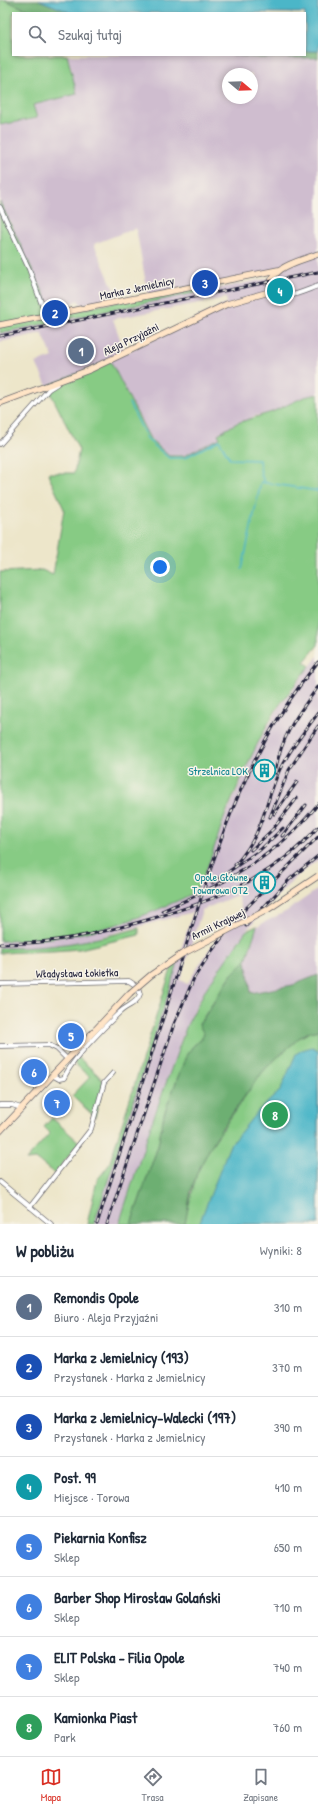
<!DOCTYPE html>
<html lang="pl">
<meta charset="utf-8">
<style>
body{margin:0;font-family:"Patrick Hand",sans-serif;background:#f6f6f7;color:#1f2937}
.compass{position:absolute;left:222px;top:68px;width:36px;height:36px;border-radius:50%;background:#fff;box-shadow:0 2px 6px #0003;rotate:109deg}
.you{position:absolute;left:160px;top:567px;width:14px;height:14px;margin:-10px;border:3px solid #fff;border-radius:50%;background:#1a73e8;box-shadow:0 0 0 6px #1a73e833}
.badge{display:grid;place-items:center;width:26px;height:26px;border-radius:50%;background:#d93025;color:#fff;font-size:13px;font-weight:700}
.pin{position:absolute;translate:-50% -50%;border:2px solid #fff;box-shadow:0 1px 4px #0006}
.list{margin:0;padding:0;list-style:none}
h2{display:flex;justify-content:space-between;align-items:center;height:52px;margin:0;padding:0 16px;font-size:17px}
h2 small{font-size:13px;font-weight:400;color:#747a83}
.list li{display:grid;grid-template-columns:26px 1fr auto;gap:12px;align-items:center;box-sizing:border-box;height:60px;padding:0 16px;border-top:1px solid #e0e1e3}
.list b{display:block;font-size:15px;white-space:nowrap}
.list p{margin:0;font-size:13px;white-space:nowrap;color:#747a83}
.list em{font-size:13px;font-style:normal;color:#747a83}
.icon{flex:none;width:22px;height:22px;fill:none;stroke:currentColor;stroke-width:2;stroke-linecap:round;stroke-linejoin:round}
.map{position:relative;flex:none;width:318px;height:1224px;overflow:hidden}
.search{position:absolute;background:#fff;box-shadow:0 2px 6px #0003;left:12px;right:12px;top:12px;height:44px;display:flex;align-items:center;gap:10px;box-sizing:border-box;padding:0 14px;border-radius:0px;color:#747a83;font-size:15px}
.sheet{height:532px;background:#fff}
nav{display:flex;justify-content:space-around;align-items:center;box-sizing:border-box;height:56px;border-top:1px solid #e0e1e3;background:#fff;font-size:11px;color:#747a83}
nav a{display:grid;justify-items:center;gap:2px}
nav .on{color:#d93025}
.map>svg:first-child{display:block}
.industrial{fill:#cfbdcf;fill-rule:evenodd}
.green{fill:#87cb84;stroke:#547660}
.forest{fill:#6daf72;stroke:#486856}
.water{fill:#4bb6c8;stroke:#366c82}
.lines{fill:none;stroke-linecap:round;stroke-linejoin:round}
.stream{stroke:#4bb6c8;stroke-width:1.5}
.street-casing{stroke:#69676d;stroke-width:5.5}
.secondary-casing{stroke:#69676d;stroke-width:7}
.street{stroke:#fff;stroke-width:4}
.secondary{stroke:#ffe4c6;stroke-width:5.5}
.rail-casing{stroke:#22223b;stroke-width:3}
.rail{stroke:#f7f3e8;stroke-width:1.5;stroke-dasharray:4.5;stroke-linecap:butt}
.secondary-bridge-casing{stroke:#69676d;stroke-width:7;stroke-linecap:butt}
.secondary-bridge{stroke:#ffe4c6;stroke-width:5.5}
.labels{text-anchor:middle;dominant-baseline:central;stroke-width:3;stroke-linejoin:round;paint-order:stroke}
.street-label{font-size:11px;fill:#22223b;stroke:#f7f3e8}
.culture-label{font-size:11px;fill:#0d838f;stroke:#f7f3e8;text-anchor:end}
</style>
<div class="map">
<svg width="318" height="1224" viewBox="0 0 318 1224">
<rect width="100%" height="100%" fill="#f7f3e8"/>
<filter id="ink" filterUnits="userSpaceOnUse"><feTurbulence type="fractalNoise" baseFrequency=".025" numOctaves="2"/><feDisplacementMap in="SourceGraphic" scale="8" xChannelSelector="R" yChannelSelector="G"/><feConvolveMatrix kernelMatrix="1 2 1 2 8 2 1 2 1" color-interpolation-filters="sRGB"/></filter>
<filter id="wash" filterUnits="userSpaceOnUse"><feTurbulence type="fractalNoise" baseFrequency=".012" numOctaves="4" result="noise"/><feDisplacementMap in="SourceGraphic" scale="16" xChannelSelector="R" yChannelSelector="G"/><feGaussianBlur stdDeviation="0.9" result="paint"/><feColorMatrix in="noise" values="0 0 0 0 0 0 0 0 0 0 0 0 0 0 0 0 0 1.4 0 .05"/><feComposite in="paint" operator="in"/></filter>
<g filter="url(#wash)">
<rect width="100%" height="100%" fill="#ede6ca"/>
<g class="industrial">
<path d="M67,55H232L260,58H318V394L304,397L272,412L255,416L218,434L220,438L184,456H169L150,439L110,360L47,386L36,363L53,357L42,333L0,342V333L270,278L273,277L275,273L148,295L136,228L94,244L117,297L81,305L78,300L72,303L71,307L52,310L0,203V125L37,118L32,105L72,71ZM228,74H252V98H228ZM226,298L227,303L125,353L113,319Z"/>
<path d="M318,656V860L298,875L269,904L246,931L207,987L195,1008L182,1037L119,1224H94L193,912L77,943L42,947L0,948V941L40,940L87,932L123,923L159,909L196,890L209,861L224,820L255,749L279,707ZM237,895L242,910L211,947L187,984L180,980L202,910Z"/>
<polygon points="318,889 318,975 293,985 251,993 246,960 257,926 287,911"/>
</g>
<g class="green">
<polygon points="0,0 5,0 35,13 13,13 13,55 67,55 77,94 33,105 37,118 0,125"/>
<polygon points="0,202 54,315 208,283 209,290 0,333"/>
<path d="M110,360L150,439L169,456H184L220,438L218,434L237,423L272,412L304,397L318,394V645L304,662L310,666C299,680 288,693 278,707C257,740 242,777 226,813C218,833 208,874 196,889C190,897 176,901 168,905C114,930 58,941 0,941V572L42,570L53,575L64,509L50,479L48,473H74L79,450L47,386Z"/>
<polygon points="257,926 246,960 232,974 199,1024 204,1034 201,1040 194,1045 187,1054 178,1077 164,1114 158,1146 131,1224 119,1224 151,1125 187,1025 207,987 246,931"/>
<path d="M139,928V935L80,949L52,951L0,953V948C50,949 91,941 139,928Z"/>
<polygon points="174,960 177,966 94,1224 87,1224 97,1180 109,1165"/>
<polygon points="314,1030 318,1030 318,1224 184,1224 197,1173 211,1146 257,1079 267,1067 299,1038"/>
<polygon points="78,1057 98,1075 104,1083 95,1117 72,1096 90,1077 73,1062"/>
<polygon points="52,1118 79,1142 55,1174 36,1159 26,1160 50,1133 44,1127"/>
</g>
<g class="forest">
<polygon points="5,0 39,0 71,13 35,13"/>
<polygon points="305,51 318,51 318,58 260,58 232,55 305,55"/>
<polygon points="246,960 251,993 293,985 318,975 318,1030 307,1033 299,1038 267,1067 257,1079 222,1128 211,1146 197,1173 191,1191 185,1224 131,1224 158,1146 164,1114 178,1077 187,1054 194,1045 201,1040 204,1034 199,1025 232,974"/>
</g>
<g class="water">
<polygon points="39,0 318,0 318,51 305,51 305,13 71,13"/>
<polygon points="312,1047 318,1050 318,1224 199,1224 230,1145 258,1111 280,1091 296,1054 302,1050"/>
</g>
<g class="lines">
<g class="stream">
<polyline points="129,403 148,440 169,458 184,458 219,440 230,459 259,460 261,474 264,482"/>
<polyline points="242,569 261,482 318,491"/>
</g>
</g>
</g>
<g filter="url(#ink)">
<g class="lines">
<defs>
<g id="street">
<polyline points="0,207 29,269 46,316"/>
<path d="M269,292C279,304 306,290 318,286"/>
<polyline points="0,444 49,389 57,384"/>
<path d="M0,984L129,981L138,987L140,994C138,1003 126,1006 120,1012C104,1027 72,1059 64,1078L59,1079L52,1075"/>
<polyline points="0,1046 49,1045 57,1049 67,1059"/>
<polyline points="0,1105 12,1105 21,1108"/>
<polyline points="0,1182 51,1224"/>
<polyline points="30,1207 91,1129 104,1083 113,1073"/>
</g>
<g id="secondary">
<polyline points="0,325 278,270"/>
<path d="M0,403L89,370L227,304L269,292C269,266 298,262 318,254"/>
<polyline points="0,1131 130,993"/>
</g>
</defs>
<use href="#street" class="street-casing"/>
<use href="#secondary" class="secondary-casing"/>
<use href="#street" class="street"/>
<use href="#secondary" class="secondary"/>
<defs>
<g id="rail">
<polyline points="0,336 318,272"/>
<path d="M275,773C281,737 296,716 318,687"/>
<polyline points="274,814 297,782"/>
<polyline points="270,817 289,770 318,726"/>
<polyline points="282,836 306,805"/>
<polyline points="251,850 273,829 297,798"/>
<path d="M235,865C265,831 263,807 280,769C290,749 305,731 318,713"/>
<polyline points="212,883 260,850 283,828"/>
<path d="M162,911C222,885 277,857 318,804"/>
<polyline points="246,926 290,879 318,856"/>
<path d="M0,944C51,944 98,934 147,920C213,901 271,880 318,827"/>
<path d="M97,1224C124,1139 152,1053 179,968C215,854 241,757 318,662"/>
<polyline points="107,1224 174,1024 194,978 211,952 240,914 318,837"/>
</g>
</defs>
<use href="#rail" class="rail-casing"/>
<use href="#rail" class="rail"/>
<defs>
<polyline id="secondary-bridge" points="130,993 151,975 182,954 267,910 318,876"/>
</defs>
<use href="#secondary-bridge" class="secondary-bridge-casing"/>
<use href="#secondary-bridge" class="secondary-bridge"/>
</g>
</g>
<defs>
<symbol id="building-ring" viewBox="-11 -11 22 22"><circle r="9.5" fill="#f7f3e8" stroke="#0f9aa8" stroke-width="1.5"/><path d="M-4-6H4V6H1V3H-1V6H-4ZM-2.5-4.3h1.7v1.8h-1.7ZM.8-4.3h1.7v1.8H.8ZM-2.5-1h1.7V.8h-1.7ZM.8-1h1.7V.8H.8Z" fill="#0f9aa8"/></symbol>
</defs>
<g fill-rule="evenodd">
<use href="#building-ring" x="252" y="758" width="25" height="25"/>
<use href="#building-ring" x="252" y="870" width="25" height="25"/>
</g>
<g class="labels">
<g class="street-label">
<text transform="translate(137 288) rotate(-12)">Marka z Jemielnicy</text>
<text transform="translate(131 339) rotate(-26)">Aleja Przyjaźni</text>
<text transform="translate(218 924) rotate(-26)">Armii Krajowej</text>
<text transform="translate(77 973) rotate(-1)">Władysława Łokietka</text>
</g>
<g class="culture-label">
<text x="248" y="771">Strzelnica LOK</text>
<text x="248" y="877">Opole Główne<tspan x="248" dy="13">Towarowa OT2</tspan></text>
</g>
</g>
</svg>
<svg class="compass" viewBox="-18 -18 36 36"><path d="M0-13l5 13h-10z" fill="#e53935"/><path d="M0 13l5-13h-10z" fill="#747a83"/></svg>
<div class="you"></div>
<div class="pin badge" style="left:81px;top:351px;background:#5c6f8a">1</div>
<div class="pin badge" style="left:55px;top:313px;background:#1a4fb4">2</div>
<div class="pin badge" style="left:205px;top:283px;background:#1a4fb4">3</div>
<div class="pin badge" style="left:280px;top:291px;background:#0f9aa8">4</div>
<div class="pin badge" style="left:71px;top:1036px;background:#3f7fe0">5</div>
<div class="pin badge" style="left:34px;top:1072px;background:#3f7fe0">6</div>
<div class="pin badge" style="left:57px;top:1103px;background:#3f7fe0">7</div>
<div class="pin badge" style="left:275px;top:1115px;background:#2e9e5b">8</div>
<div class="search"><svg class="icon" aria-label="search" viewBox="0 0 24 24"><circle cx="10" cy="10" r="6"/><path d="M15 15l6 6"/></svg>Szukaj tutaj</div>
</div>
<section class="sheet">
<h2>W pobliżu<small>Wyniki: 8</small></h2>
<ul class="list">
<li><span class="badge" style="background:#5c6f8a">1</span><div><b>Remondis Opole</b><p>Biuro · Aleja Przyjaźni</p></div><em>310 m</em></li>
<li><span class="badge" style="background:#1a4fb4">2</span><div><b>Marka z Jemielnicy (193)</b><p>Przystanek · Marka z Jemielnicy</p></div><em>370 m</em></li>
<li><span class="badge" style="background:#1a4fb4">3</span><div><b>Marka z Jemielnicy-Walecki (197)</b><p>Przystanek · Marka z Jemielnicy</p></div><em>390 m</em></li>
<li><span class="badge" style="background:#0f9aa8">4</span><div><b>Post. 99</b><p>Miejsce · Torowa</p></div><em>410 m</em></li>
<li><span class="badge" style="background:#3f7fe0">5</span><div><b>Piekarnia Konfisz</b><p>Sklep</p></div><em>650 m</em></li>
<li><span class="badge" style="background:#3f7fe0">6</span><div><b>Barber Shop Mirosław Golański</b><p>Sklep</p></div><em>710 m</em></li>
<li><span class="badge" style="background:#3f7fe0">7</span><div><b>ELIT Polska - Filia Opole</b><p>Sklep</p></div><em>740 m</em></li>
<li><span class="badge" style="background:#2e9e5b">8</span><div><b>Kamionka Piast</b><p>Park</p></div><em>760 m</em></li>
</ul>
</section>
<nav>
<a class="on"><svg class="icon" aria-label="map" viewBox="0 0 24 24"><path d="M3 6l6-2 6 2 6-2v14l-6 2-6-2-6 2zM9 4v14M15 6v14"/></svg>Mapa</a>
<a><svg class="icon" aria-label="directions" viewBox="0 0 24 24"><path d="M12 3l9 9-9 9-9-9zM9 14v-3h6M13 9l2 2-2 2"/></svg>Trasa</a>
<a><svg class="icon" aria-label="saved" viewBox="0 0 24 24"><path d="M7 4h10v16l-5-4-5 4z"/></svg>Zapisane</a>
</nav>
